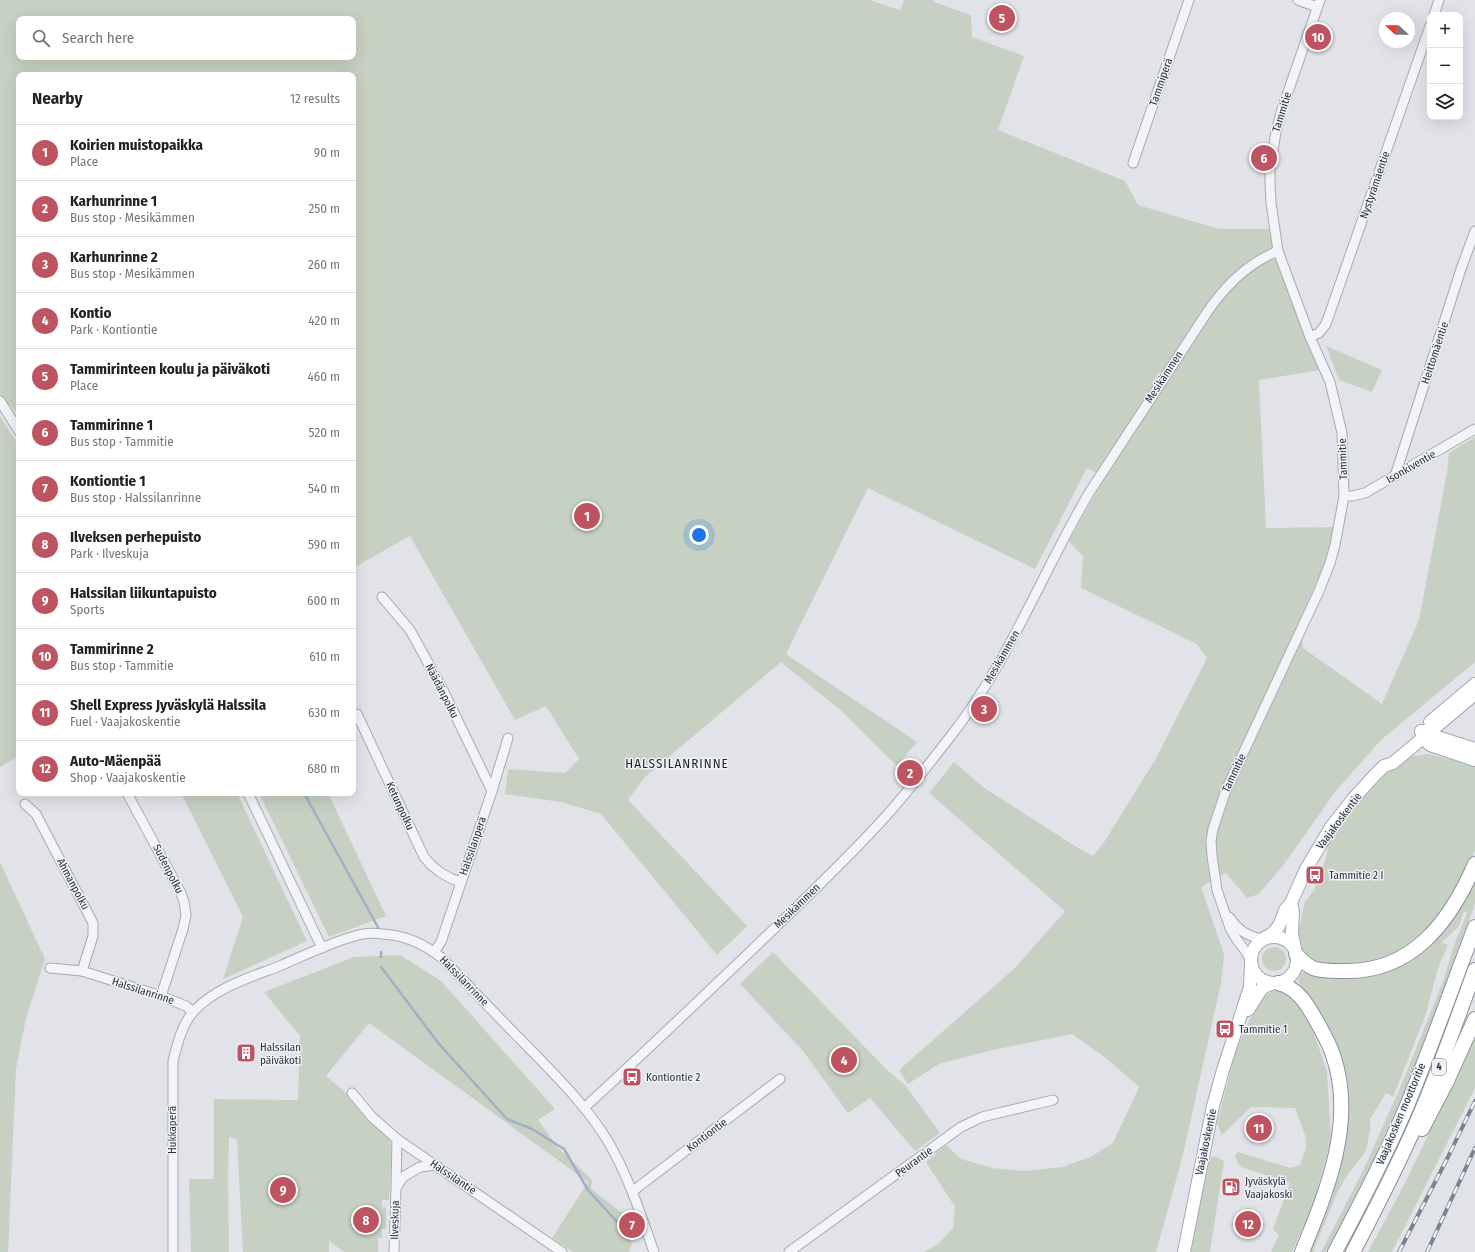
<!DOCTYPE html>
<meta charset="utf-8">
<style>
body{margin:0;font-family:"Fira Sans Condensed",sans-serif;background:#f2f2f2;color:#222}
.controls{position:absolute;right:12px;top:12px;display:grid;overflow:hidden;border-radius:8px;box-shadow:0 4px 16px #0002}
.controls button{width:36px;height:36px;display:grid;place-items:center;padding:0;border:0;border-bottom:1px solid #e0e0e0;background:#fff;color:#222;font:20px sans-serif}
.compass{position:absolute;left:1379px;top:12px;width:36px;height:36px;border-radius:50%;background:#fff;box-shadow:0 4px 16px #0002;rotate:291deg}
.you{position:absolute;left:699px;top:535px;width:14px;height:14px;margin:-10px;border:3px solid #fff;border-radius:50%;background:#1a73e8;box-shadow:0 0 0 6px #1a73e833}
.badge{display:grid;place-items:center;width:26px;height:26px;border-radius:50%;background:#be5462;color:#fff;font-size:13px;font-weight:700}
.pin{position:absolute;translate:-50% -50%;border:2px solid #fff;box-shadow:0 1px 4px #0006}
.list{margin:0;padding:0;list-style:none}
h2{display:flex;justify-content:space-between;align-items:center;height:52px;margin:0;padding:0 16px;font-size:17px}
h2 small{font-size:13px;font-weight:400;color:#767676}
.list li{display:grid;grid-template-columns:26px 1fr auto;gap:12px;align-items:center;box-sizing:border-box;height:56px;padding:0 16px;border-top:1px solid #e0e0e0}
.list b{display:block;font-size:15px;white-space:nowrap}
.list p{margin:0;font-size:13px;white-space:nowrap;color:#767676}
.list em{font-size:13px;font-style:normal;color:#767676}
.icon{flex:none;width:22px;height:22px;fill:none;stroke:currentColor;stroke-width:2;stroke-linecap:round;stroke-linejoin:round}
.map{position:relative;flex:none;width:1475px;height:1252px;overflow:hidden}
.search{position:absolute;background:#fff;box-shadow:0 4px 16px #0002;left:16px;top:16px;width:340px;height:44px;display:flex;align-items:center;gap:10px;box-sizing:border-box;padding:0 14px;border-radius:8px;color:#767676;font-size:15px}
.panel{position:absolute;background:#fff;box-shadow:0 4px 16px #0002;left:16px;top:72px;width:340px;height:724px;border-radius:8px}
.map>svg:first-child{display:block}
.green{fill:#c6d1c3;fill-rule:evenodd}
.lines{fill:none;stroke-linecap:round;stroke-linejoin:round}
.stream{stroke:#a0b1c4;stroke-width:2.5}
.minor-casing{stroke:#a7aab2;stroke-width:11}
.major-casing{stroke:#a2a8b2;stroke-width:14}
.highway-casing{stroke:#8a919d;stroke-width:16}
.minor{stroke:#f3f4f7;stroke-width:9}
.major{stroke:#fff;stroke-width:12}
.highway{stroke:#fff;stroke-width:14}
.rail-casing{stroke:#7c8390;stroke-width:4}
.rail{stroke:#f0f2f6;stroke-width:2.5;stroke-dasharray:8;stroke-linecap:butt}
.labels{text-anchor:middle;dominant-baseline:central;stroke-width:3;stroke-linejoin:round;paint-order:stroke}
.shield{fill:#f0f2f6;stroke:#666b75;stroke-width:1}
.shield-label{font-size:10px;font-weight:bold;fill:#2b313e}
.street-label{font-size:11px;fill:#2b313e;stroke:#f0f2f6}
.poi-label{font-size:11px;fill:#2b313e;stroke:#f0f2f6;text-anchor:start}
.quarter-label{font-size:13px;letter-spacing:1px;fill:#1d232e;stroke:#f0f2f6}
</style>
<div class="map">
<svg width="1475" height="1252" viewBox="0 0 1475 1252">
<rect width="100%" height="100%" fill="#e1e3e8"/>
<g class="green">
<path d="M0,0H869L900,10L904,0H934V2L971,15L972,37L1024,56L998,130L1125,181L1138,205L1219,229H1271L1274,251L1281,272L1319,370L1259,380L1266,528L1335,527L1326,562L1299,621L1303,648L1382,704L1419,620L1447,473L1449,453L1475,437V662L1381,740L1335,792L1285,863L1259,894L1247,898L1226,873L1201,887L1224,954L1221,983L1182,1159L1156,1252H924L938,1244L953,1228L955,1207L926,1162L946,1145L961,1159L992,1168L1023,1171L1063,1167L1092,1156L1113,1143L1139,1087L1106,1058L1072,1034L992,1050L939,1064L908,1084L899,1070L1015,968L1065,911L929,793L954,762L983,787L1078,848L1093,856L1103,844L1155,760L1207,658L1197,644L1081,588L1083,556L1069,541L1105,477L1087,468L1035,569L868,488L786,654L917,742L897,766L844,713L781,662L645,777L628,800L747,926L717,955L601,814L561,802L505,794L508,769L565,773L579,759L546,706L515,720L410,536L353,568V75H19V415L0,395ZM19,19H353V57H19Z"/>
<polygon points="1326,346 1382,370 1372,392 1339,380"/>
<polygon points="0,416 19,447 19,756 0,767"/>
<polygon points="1429,754 1453,760 1475,767 1475,851 1452,900 1427,930 1396,952 1366,963 1335,965 1310,959 1302,948 1298,934 1305,902 1314,890 1326,858 1328,844 1351,811 1386,774 1413,756"/>
<polygon points="181,793 237,793 307,941 223,979 243,917"/>
<polygon points="259,793 328,793 386,916 329,937"/>
<polygon points="0,862 45,959 26,1018 16,1069 8,1252 0,1252"/>
<polygon points="1475,878 1475,904 1428,1032 1399,1104 1369,1169 1326,1252 1321,1252 1363,1171 1403,1081 1444,979 1453,948 1468,910 1463,913 1459,926 1441,943 1448,945 1438,968 1426,1014 1393,1097 1386,1093 1370,1119 1370,1131 1366,1151 1346,1177 1338,1191 1313,1252 1310,1252 1323,1217 1347,1119 1310,1000 1298,981 1301,974 1306,971 1404,961"/>
<circle cx="1274" cy="959" r="12"/>
<polygon points="773,952 886,1069 905,1085 940,1133 915,1151 870,1098 848,1113 803,1051 740,984"/>
<path d="M400,955L441,981L555,1109L538,1120L559,1149L592,1180L591,1189L625,1215L632,1244L629,1252H573L552,1238L588,1182L369,1023L326,1076C344,1091 386,1125 392,1146L389,1200H382V1207L386,1208V1229H382V1238H378V1252H344L329,1241V1252H243L237,1140L229,1137L228,1174L229,1252H191L189,1179H214V1099L298,1100L300,1036L264,992L354,957Z"/>
<polygon points="1275,990 1284,992 1295,1001 1313,1031 1327,1071 1331,1140 1313,1206 1292,1252 1271,1252 1279,1235 1273,1229 1290,1183 1241,1167 1237,1161 1235,1155 1238,1152 1290,1168 1300,1165 1306,1149 1306,1138 1295,1108 1251,1107 1222,1135 1217,1123 1236,1050 1254,1011 1264,996"/>
<polygon points="1475,1038 1475,1088 1392,1252 1368,1252 1405,1183"/>
<polygon points="1214,1156 1224,1161 1210,1252 1190,1252 1208,1160"/>
</g>
<g class="lines">
<g class="stream">
<polyline points="304,793 380,931"/>
<polyline points="381,952 381,957"/>
<polyline points="381,967 439,1044 507,1119 532,1129 564,1149 588,1190 620,1225"/>
</g>
<defs>
<g id="minor">
<polyline points="1298,0 1317,7"/>
<polyline points="1434,15 1439,0"/>
<polyline points="1133,163 1189,0"/>
<polyline points="1310,337 1319,333 1326,324 1430,26"/>
<polyline points="0,401 19,431"/>
<polyline points="1395,476 1461,269 1475,231"/>
<polyline points="1344,496 1352,496 1365,493 1475,429"/>
<polyline points="382,597 410,630 443,690 492,791"/>
<path d="M357,714L424,857C434,870 445,877 460,882"/>
<polyline points="127,793 181,893 184,902 186,915 183,929 161,996"/>
<polyline points="248,793 322,948"/>
<polyline points="25,804 36,814 93,923 93,936 82,971"/>
<path d="M1229,917C1238,930 1247,936 1262,939"/>
<polyline points="434,952 441,942 492,791 508,738"/>
<polyline points="1251,961 1246,952 1235,937 1230,928 1217,890 1212,856 1211,841 1213,829 1226,790 1319,591 1330,563 1335,545 1344,496 1342,433 1330,382 1310,337 1278,251 1271,203 1270,183 1270,169 1276,132 1282,109 1320,0"/>
<polyline points="50,968 82,971 161,996 186,1006 193,1012"/>
<polyline points="352,1093 372,1117 397,1139 562,1252"/>
<path d="M584,1108C641,1056 696,1003 752,950C797,906 844,863 886,816C908,792 927,766 947,741C1007,666 1041,575 1089,493L1206,314C1224,287 1248,263 1278,251"/>
<polyline points="396,1187 397,1139"/>
<polyline points="633,1191 780,1079"/>
<path d="M173,1252V1061C177,1045 182,1024 194,1011C216,987 252,977 282,965C307,954 332,942 358,935C365,933 375,933 382,934C405,935 425,944 443,959C470,987 497,1016 525,1044C555,1075 587,1106 609,1143C629,1178 641,1215 654,1252"/>
<polyline points="394,1252 396,1188 403,1177 420,1167 435,1165"/>
<polyline points="789,1252 961,1127 982,1117 1053,1100"/>
</g>
<g id="major">
<polyline points="1430,722 1475,684"/>
<polyline points="1421,731 1423,738 1430,745 1475,760"/>
<polyline points="1424,731 1430,732 1434,736 1475,749"/>
<polyline points="1291,903 1293,912 1292,933 1295,949"/>
<circle cx="1274" cy="960" r="23"/>
<polyline points="1264,938 1272,934 1279,926 1285,910 1291,903 1306,869 1331,827 1353,799 1373,777 1384,766 1393,763 1475,694"/>
<polyline points="1248,1010 1262,988 1273,983"/>
<polyline points="1184,1252 1213,1106 1223,1070 1250,987 1251,965"/>
</g>
<g id="highway">
<path d="M1296,954C1311,972 1320,971 1343,971C1412,973 1450,922 1475,864"/>
<path d="M1278,983C1298,988 1307,1004 1317,1022C1323,1033 1329,1043 1333,1055C1356,1121 1327,1191 1302,1252"/>
<polyline points="1422,1129 1446,1083 1475,1019"/>
<path d="M1335,1252C1360,1205 1385,1157 1406,1108C1431,1048 1452,987 1475,927"/>
<path d="M1353,1252C1375,1210 1397,1167 1416,1124C1438,1074 1456,1022 1475,970"/>
</g>
</defs>
<use href="#minor" class="minor-casing"/>
<use href="#major" class="major-casing"/>
<use href="#highway" class="highway-casing"/>
<use href="#minor" class="minor"/>
<use href="#major" class="major"/>
<use href="#highway" class="highway"/>
<defs>
<g id="rail">
<polyline points="1399,1252 1448,1157 1475,1101"/>
<polyline points="1427,1252 1475,1148"/>
</g>
</defs>
<use href="#rail" class="rail-casing"/>
<use href="#rail" class="rail"/>
</g>
<defs>
<symbol id="bus-square" viewBox="-11 -11 22 22"><rect x="-9" y="-9" width="18" height="18" rx="4" fill="#be5462" stroke="#f0f2f6"/><path d="M-5-6H5V4H4V6H2V4H-2V6H-4V4H-5ZM-3.5-4V0h7V-4ZM-3.5 1.2v1.5H-2V1.2ZM2 1.2v1.5H3.5V1.2Z" fill="#fff"/></symbol>
<symbol id="building-square" viewBox="-11 -11 22 22"><rect x="-9" y="-9" width="18" height="18" rx="4" fill="#be5462" stroke="#f0f2f6"/><path d="M-4-6H4V6H1V3H-1V6H-4ZM-2.5-4.3h1.7v1.8h-1.7ZM.8-4.3h1.7v1.8H.8ZM-2.5-1h1.7V.8h-1.7ZM.8-1h1.7V.8H.8Z" fill="#fff"/></symbol>
<symbol id="fuel-square" viewBox="-11 -11 22 22"><rect x="-9" y="-9" width="18" height="18" rx="4" fill="#be5462" stroke="#f0f2f6"/><path d="M-5.5-6h7V0h2V4h1.3V-2.5L3-4.5l.8-.8L6-3V5H2.5V1h-1V6h-7ZM-4.2-4.7v3.2H.2V-4.7Z" fill="#fff"/></symbol>
</defs>
<g fill-rule="evenodd">
<use href="#bus-square" x="1304" y="864" width="22" height="22"/>
<use href="#bus-square" x="1214" y="1018" width="22" height="22"/>
<use href="#building-square" x="235" y="1042" width="22" height="22"/>
<use href="#bus-square" x="621" y="1066" width="22" height="22"/>
<use href="#fuel-square" x="1220" y="1176" width="22" height="22"/>
</g>
<g class="labels">
<rect class="shield" x="1432" y="1059" width="14" height="16" rx="3"/>
<g class="shield-label">
<text x="1439" y="1067">4</text>
</g>
<g class="street-label">
<text transform="translate(1161 82) rotate(-71)">Tammiperä</text>
<text transform="translate(1282 112) rotate(-73)">Tammitie</text>
<text transform="translate(1375 185) rotate(-71)">Nystyrämäentie</text>
<text transform="translate(1435 353) rotate(-72)">Heittomäentie</text>
<text transform="translate(1164 377) rotate(-57)">Mesikämmen</text>
<text transform="translate(1343 459) rotate(-92)">Tammitie</text>
<text transform="translate(1411 467) rotate(-30)">Isonkiventie</text>
<text transform="translate(1002 657) rotate(-60)">Mesikämmen</text>
<text transform="translate(442 691) rotate(63)">Näädänpolku</text>
<text transform="translate(1234 773) rotate(-65)">Tammitie</text>
<text transform="translate(400 806) rotate(65)">Ketunpolku</text>
<text transform="translate(1339 821) rotate(-53)">Vaajakoskentie</text>
<text transform="translate(473 846) rotate(-71)">Halssilanperä</text>
<text transform="translate(168 869) rotate(63)">Sudenpolku</text>
<text transform="translate(73 884) rotate(62)">Ahmanpolku</text>
<text transform="translate(797 906) rotate(-44)">Mesikämmen</text>
<text transform="translate(464 981) rotate(46)">Halssilanrinne</text>
<text transform="translate(143 991) rotate(18)">Halssilanrinne</text>
<text transform="translate(1401 1114) rotate(-67)">Vaajakosken moottoritie</text>
<text transform="translate(172 1130) rotate(-90)">Hukkaperä</text>
<text transform="translate(707 1135) rotate(-37)">Kontiontie</text>
<text transform="translate(1206 1142) rotate(-78)">Vaajakoskentie</text>
<text transform="translate(914 1162) rotate(-36)">Peurantie</text>
<text transform="translate(453 1177) rotate(34)">Halssilantie</text>
<text transform="translate(395 1220) rotate(-89)">Ilveskuja</text>
</g>
<g class="poi-label">
<text x="1329" y="875">Tammitie 2 I</text>
<text x="1239" y="1029">Tammitie 1</text>
<text x="260" y="1047">Halssilan<tspan x="260" dy="13">päiväkoti</tspan></text>
<text x="646" y="1077">Kontiontie 2</text>
<text x="1245" y="1181">Jyväskylä<tspan x="1245" dy="13">Vaajakoski</tspan></text>
</g>
<g class="quarter-label">
<text x="677" y="763">HALSSILANRINNE</text>
</g>
</g>
</svg>
<div class="controls">
<button>+</button>
<button>−</button>
<button><svg class="icon" aria-label="layers" viewBox="0 0 24 24"><path d="M12 4l9 5-9 5-9-5zM3 14l9 5 9-5"/></svg></button>
</div>
<svg class="compass" viewBox="-18 -18 36 36"><path d="M0-13l5 13h-10z" fill="#e53935"/><path d="M0 13l5-13h-10z" fill="#767676"/></svg>
<div class="you"></div>
<div class="pin badge" style="left:587px;top:516px">1</div>
<div class="pin badge" style="left:910px;top:773px">2</div>
<div class="pin badge" style="left:984px;top:709px">3</div>
<div class="pin badge" style="left:844px;top:1060px">4</div>
<div class="pin badge" style="left:1002px;top:18px">5</div>
<div class="pin badge" style="left:1264px;top:158px">6</div>
<div class="pin badge" style="left:632px;top:1225px">7</div>
<div class="pin badge" style="left:366px;top:1220px">8</div>
<div class="pin badge" style="left:283px;top:1190px">9</div>
<div class="pin badge" style="left:1318px;top:37px">10</div>
<div class="pin badge" style="left:1259px;top:1128px">11</div>
<div class="pin badge" style="left:1248px;top:1224px">12</div>
<div class="search"><svg class="icon" aria-label="search" viewBox="0 0 24 24"><circle cx="10" cy="10" r="6"/><path d="M15 15l6 6"/></svg>Search here</div>
<section class="panel">
<h2>Nearby<small>12 results</small></h2>
<ul class="list">
<li><span class="badge">1</span><div><b>Koirien muistopaikka</b><p>Place</p></div><em>90 m</em></li>
<li><span class="badge">2</span><div><b>Karhunrinne 1</b><p>Bus stop · Mesikämmen</p></div><em>250 m</em></li>
<li><span class="badge">3</span><div><b>Karhunrinne 2</b><p>Bus stop · Mesikämmen</p></div><em>260 m</em></li>
<li><span class="badge">4</span><div><b>Kontio</b><p>Park · Kontiontie</p></div><em>420 m</em></li>
<li><span class="badge">5</span><div><b>Tammirinteen koulu ja päiväkoti</b><p>Place</p></div><em>460 m</em></li>
<li><span class="badge">6</span><div><b>Tammirinne 1</b><p>Bus stop · Tammitie</p></div><em>520 m</em></li>
<li><span class="badge">7</span><div><b>Kontiontie 1</b><p>Bus stop · Halssilanrinne</p></div><em>540 m</em></li>
<li><span class="badge">8</span><div><b>Ilveksen perhepuisto</b><p>Park · Ilveskuja</p></div><em>590 m</em></li>
<li><span class="badge">9</span><div><b>Halssilan liikuntapuisto</b><p>Sports</p></div><em>600 m</em></li>
<li><span class="badge">10</span><div><b>Tammirinne 2</b><p>Bus stop · Tammitie</p></div><em>610 m</em></li>
<li><span class="badge">11</span><div><b>Shell Express Jyväskylä Halssila</b><p>Fuel · Vaajakoskentie</p></div><em>630 m</em></li>
<li><span class="badge">12</span><div><b>Auto-Mäenpää</b><p>Shop · Vaajakoskentie</p></div><em>680 m</em></li>
</ul>
</section>
</div>
